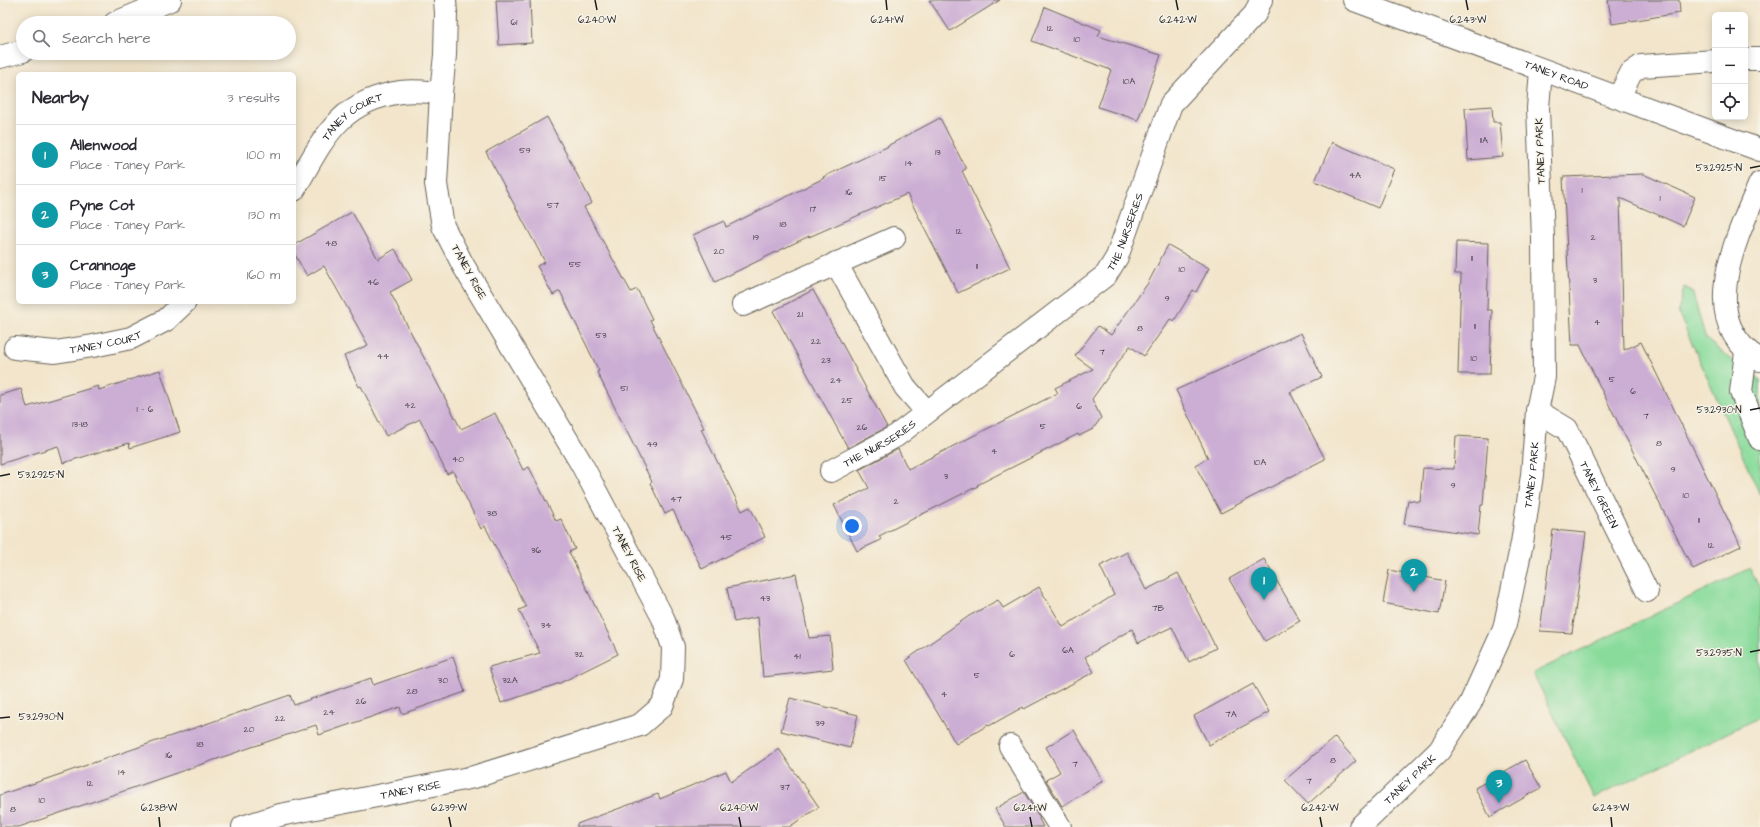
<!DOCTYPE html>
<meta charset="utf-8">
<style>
body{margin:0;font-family:"Architects Daughter",sans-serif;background:#f2f2f3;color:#2b2b33}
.controls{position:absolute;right:12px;top:12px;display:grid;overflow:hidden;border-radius:6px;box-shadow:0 2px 10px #0003}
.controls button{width:36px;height:36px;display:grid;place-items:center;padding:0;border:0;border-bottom:1px solid #e1e1e2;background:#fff;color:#2b2b33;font:20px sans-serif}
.you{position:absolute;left:852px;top:526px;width:14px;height:14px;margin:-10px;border:3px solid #fff;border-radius:50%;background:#1a73e8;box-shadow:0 0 0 6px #1a73e833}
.badge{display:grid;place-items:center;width:26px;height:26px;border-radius:50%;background:#7c3aed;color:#fff;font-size:13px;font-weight:700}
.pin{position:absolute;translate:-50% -33px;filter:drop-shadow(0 1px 2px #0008)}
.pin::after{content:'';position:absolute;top:21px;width:14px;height:12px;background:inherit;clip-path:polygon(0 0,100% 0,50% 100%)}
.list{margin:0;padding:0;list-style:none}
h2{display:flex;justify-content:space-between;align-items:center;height:52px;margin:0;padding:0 16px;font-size:17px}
h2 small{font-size:13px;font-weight:400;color:#7c7c81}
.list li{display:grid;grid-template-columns:26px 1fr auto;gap:12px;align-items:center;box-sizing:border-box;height:60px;padding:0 16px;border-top:1px solid #e1e1e2}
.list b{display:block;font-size:15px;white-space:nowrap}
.list p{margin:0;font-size:13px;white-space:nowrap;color:#7c7c81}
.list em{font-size:13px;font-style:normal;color:#7c7c81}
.icon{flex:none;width:22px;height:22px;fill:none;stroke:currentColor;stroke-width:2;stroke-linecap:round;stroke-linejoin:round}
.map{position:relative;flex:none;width:1760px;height:827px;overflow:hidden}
.search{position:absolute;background:#fff;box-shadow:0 2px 10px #0003;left:16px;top:16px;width:280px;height:44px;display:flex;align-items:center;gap:10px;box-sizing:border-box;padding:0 14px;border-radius:22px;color:#7c7c81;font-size:15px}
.panel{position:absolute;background:#fff;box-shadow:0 2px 10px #0003;left:16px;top:72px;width:280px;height:232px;border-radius:6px}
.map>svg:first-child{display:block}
.green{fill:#89db9b;stroke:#527c5c}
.building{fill:#ccaed4}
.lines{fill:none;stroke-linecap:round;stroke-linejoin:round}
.minor-casing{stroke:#676259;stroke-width:24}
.major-casing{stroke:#676259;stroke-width:24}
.minor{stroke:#fff;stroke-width:22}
.major{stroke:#fff;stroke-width:22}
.ticks{fill:none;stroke:#1c1c1c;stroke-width:1.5}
.labels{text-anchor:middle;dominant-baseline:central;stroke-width:3;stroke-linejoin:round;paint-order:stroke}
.number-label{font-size:9px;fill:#48404a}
.street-label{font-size:11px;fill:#1c1c1c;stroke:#f7f3e8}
.ticks-label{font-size:10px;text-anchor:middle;fill:#1c1c1c;stroke:#f7f3e8;stroke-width:3;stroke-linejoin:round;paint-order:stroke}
</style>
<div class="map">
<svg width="1760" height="827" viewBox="0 0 1760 827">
<rect width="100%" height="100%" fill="#f7f3e8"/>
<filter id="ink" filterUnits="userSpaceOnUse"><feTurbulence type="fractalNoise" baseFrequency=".025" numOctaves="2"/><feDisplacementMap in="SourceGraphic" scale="8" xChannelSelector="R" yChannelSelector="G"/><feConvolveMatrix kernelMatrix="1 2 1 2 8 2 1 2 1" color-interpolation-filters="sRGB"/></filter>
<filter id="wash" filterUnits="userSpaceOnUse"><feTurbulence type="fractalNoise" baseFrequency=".012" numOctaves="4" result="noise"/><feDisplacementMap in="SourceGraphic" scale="16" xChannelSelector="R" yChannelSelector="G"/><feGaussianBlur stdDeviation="0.9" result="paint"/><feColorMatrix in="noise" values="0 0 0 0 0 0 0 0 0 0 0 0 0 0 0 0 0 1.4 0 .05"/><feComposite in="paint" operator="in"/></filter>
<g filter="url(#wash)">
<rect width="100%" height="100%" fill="#f2e5cb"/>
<g class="green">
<polygon points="1684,287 1692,291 1706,339 1741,368 1760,380 1760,495 1678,312"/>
<polygon points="1750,568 1760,589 1760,717 1594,798 1533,673"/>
</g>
<g id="blocks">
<g class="building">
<polygon points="496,0 530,0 532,43 499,45"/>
<polygon points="929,0 1000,0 950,31"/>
<polygon points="1608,0 1679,0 1680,13 1612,24"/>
<polygon points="1045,7 1101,30 1098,36 1161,55 1138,120 1098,107 1111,70 1032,41"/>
<polygon points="1492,106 1493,122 1500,122 1503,157 1468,160 1465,108"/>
<polygon points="547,117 592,203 584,207 631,292 637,289 652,319 650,320 704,428 701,429 742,511 750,507 765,537 702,569 673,510 665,514 650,483 652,482 597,372 599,371 560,291 553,295 537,266 545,262 486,152"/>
<polygon points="940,118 966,169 962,171 1010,268 958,293 907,194 809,237 809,236 715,282 693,235 724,221 726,227 824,178 823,177 889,146 889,145"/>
<polygon points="1332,142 1394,169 1378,208 1315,181"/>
<polygon points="1643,174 1695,197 1683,226 1620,198 1624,350 1641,342 1741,546 1693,569 1602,391 1580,345 1572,345 1563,177"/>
<polygon points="352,212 378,259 395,249 412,280 390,292 461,429 495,413 523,470 529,467 556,521 561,519 575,549 569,552 618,654 560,683 501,703 489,667 540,653 519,610 526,607 485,526 481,529 453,471 447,474 420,419 386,436 361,386 359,387 344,356 368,345 324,266 307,276 294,253 294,245"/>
<polygon points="1456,242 1489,243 1487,310 1492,310 1490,374 1458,374 1461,274 1455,274"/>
<polygon points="1168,245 1209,268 1196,292 1193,290 1174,321 1170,319 1144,356 1130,346 1092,399 1101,418 1093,429 1079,436 1078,434 977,485 978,486 879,536 881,540 857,551 834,505 869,488 859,470 898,449 908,469 1058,393 1055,388 1093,369 1075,356 1098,326 1111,335 1148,283"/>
<polygon points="813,290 887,427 848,448 773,311"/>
<polygon points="1301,333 1322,377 1290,392 1325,459 1221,513 1195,465 1208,458 1176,390"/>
<polygon points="160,370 180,432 130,448 129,443 63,463 58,446 0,464 0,395 21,389 27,407 98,386 99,390"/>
<polygon points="1456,436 1488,438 1483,505 1481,505 1478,535 1404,524 1408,500 1420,502 1423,468 1454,469"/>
<polygon points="1553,530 1586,533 1572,633 1540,631"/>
<polygon points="1127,552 1146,590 1178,573 1216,648 1189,662 1172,627 1138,643 1132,629 1085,657 1094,672 1024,709 1023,707 989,726 988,725 956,744 906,660 969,616 998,600 1003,608 1039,587 1063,627 1114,595 1100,566"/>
<polygon points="1264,559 1300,621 1265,641 1229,579"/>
<polygon points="1389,570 1445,581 1439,614 1383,603"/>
<polygon points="796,574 809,638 830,636 833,669 763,677 758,617 734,622 727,588"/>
<polygon points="453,657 465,692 402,714 400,707 319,735 316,725 19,827 0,827 0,795 290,695 294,705 371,678 373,685"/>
<polygon points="1253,684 1269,712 1209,745 1194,716"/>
<polygon points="790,698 858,715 850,748 781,731"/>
<polygon points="1074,730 1103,781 1062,806 1046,780 1060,772 1046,747"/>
<polygon points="1335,737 1356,761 1308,804 1285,780"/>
<polygon points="779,749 819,807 789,827 577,827 577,824 658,794 660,799 726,771 731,782"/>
<polygon points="1525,760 1541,788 1490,817 1475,788"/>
<polygon points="1024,792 1040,819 1039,819 1043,827 1006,827 995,809"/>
</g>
</g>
</g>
<g filter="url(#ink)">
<use href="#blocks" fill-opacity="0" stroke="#676259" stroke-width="1"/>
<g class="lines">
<defs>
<g id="minor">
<polyline points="1745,59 1760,59"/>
<polyline points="1619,97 1631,73 1641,66 1715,61"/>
<path d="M1760,183C1737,237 1694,321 1760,360"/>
<path id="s1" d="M294,190C323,140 338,101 401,92C414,90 428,92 441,93"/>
<polyline points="836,263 905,387 926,411"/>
<polyline points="743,305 894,238"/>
<path id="s2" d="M15,348L55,352L93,346L131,338L166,320L185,302"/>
<polyline points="1746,352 1741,392 1760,439"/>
<path id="s3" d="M1537,411L1567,429L1647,591"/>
<path id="s4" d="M831,471L896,436L1106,275L1117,257L1171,104L1255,14L1261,0"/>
<polyline points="1010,746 1060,827"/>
<path id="s5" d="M243,827L280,815L474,777L640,725L662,706L672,679L673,647L663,618L581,463L463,265L443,226L436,184L441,93L445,55L446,13L445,0"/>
<path id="s6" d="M1360,827L1439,751L1470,704L1504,629L1522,543L1532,475L1537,411L1544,377L1543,238L1538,108L1541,70"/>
</g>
<g id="major">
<path id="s7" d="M1354,0L1760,150"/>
<polyline points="115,23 170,0"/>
<polyline points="0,57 23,51"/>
</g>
</defs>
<use href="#minor" class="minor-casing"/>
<use href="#major" class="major-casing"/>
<use href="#minor" class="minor"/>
<use href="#major" class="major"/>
</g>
</g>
<path class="ticks" d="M595,0L597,10M886,0L887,10M1176,0L1178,10M1466,0L1468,10M1750,168L1760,166M1750,410L1760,408M0,476L10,474M1750,652L1760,650M0,718L10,717M159,817L160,827M449,817L451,827M739,817L741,827M1030,817L1032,827M1320,817L1322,827M1611,817L1612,827"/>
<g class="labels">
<g class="number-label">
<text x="514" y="22">61</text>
<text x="1050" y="28">12</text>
<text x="1077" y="39">10</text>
<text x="1129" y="81">10A</text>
<text x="1484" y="140">11A</text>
<text x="525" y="150">59</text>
<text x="938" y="152">13</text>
<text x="909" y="163">14</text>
<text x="1355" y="175">4A</text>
<text x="883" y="178">15</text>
<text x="1582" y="190">1</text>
<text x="849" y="192">16</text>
<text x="1660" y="198">1</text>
<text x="553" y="205">57</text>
<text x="813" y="209">17</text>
<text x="783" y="224">18</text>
<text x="959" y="231">12</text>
<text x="756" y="237">19</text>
<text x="1593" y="237">2</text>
<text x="331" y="243">48</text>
<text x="719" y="251">20</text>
<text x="1472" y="258">11</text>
<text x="575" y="264">55</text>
<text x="977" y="266">11</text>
<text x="1182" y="269">10</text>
<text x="1595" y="280">3</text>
<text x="373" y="282">46</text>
<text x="1167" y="298">9</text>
<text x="800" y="314">21</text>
<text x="1597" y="322">4</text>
<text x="1475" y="326">11</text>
<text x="1140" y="328">8</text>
<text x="601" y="335">53</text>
<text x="816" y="341">22</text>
<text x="1102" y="352">7</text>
<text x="383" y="356">44</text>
<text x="1474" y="358">10</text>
<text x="826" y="360">23</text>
<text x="1612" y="379">5</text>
<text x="836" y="380">24</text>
<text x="624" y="388">51</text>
<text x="1633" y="391">6</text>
<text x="847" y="400">25</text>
<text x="410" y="405">42</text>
<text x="1079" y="406">6</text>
<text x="145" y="409">1 - 6</text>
<text x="1646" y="416">7</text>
<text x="80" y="424">13-18</text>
<text x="1043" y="426">5</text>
<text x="862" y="427">26</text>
<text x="1659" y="443">8</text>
<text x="652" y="444">49</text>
<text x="994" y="451">4</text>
<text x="458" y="459">40</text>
<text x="1260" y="462">10A</text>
<text x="1673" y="469">9</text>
<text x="946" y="476">3</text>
<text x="1453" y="485">9</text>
<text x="1686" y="495">10</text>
<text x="676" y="499">47</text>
<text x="896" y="501">2</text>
<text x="492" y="513">38</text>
<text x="1699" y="520">11</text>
<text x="726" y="537">45</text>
<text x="1711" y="545">12</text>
<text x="536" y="550">36</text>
<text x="765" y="598">43</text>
<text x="1158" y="608">7B</text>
<text x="546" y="625">34</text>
<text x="1068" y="650">6A</text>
<text x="579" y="654">32</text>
<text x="1012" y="654">6</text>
<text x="797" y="656">41</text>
<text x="977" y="675">5</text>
<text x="443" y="680">30</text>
<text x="510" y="680">32A</text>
<text x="412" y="691">28</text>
<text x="944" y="694">4</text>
<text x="361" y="701">26</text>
<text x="329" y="712">24</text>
<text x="1231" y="714">7A</text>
<text x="280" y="718">22</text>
<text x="820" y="723">39</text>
<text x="249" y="729">20</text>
<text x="200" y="744">18</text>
<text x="169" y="755">16</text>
<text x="1333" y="760">8</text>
<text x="1075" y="764">7</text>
<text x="122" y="772">14</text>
<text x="1309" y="781">7</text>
<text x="90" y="783">12</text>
<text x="785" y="787">37</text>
<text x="42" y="800">10</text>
<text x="13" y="809">8</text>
</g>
<g class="street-label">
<text stroke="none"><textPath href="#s7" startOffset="216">TANEY ROAD</textPath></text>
<text stroke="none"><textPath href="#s1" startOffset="96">TANEY COURT</textPath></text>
<text transform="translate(1540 151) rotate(-92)">TANEY PARK</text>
<text stroke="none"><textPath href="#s4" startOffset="386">THE NURSERIES</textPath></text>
<text transform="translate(469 272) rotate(61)">TANEY RISE</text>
<text stroke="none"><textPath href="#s2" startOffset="92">TANEY COURT</textPath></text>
<text stroke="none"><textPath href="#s4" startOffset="56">THE NURSERIES</textPath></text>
<text stroke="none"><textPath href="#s6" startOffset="405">TANEY PARK</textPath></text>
<text stroke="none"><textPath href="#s3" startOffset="108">TANEY GREEN</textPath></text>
<text transform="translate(629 554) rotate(62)">TANEY RISE</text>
<text stroke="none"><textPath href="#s6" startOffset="69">TANEY PARK</textPath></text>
<text stroke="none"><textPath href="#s5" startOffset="172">TANEY RISE</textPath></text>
</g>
</g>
<g class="ticks-label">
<text x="597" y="23">6.240°W</text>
<text x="887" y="23">6.241°W</text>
<text x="1178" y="23">6.242°W</text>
<text x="1468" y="23">6.243°W</text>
<text x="1719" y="171">53.2925°N</text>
<text x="1719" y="413">53.2930°N</text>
<text x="41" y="478">53.2925°N</text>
<text x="1719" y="656">53.2935°N</text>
<text x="41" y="720">53.2930°N</text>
<text x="159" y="811">6.238°W</text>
<text x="449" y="811">6.239°W</text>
<text x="739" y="811">6.240°W</text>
<text x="1030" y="811">6.241°W</text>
<text x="1320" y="811">6.242°W</text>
<text x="1611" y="811">6.243°W</text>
</g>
</svg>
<div class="controls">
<button>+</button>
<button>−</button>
<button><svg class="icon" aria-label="locate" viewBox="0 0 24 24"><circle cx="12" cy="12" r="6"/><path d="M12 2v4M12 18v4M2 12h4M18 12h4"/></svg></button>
</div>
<div class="you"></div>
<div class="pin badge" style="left:1264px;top:600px;background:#0f9aa8">1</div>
<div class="pin badge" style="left:1414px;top:592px;background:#0f9aa8">2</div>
<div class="pin badge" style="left:1499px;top:803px;background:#0f9aa8">3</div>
<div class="search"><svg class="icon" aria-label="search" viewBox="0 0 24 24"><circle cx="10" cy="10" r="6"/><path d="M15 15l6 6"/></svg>Search here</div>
<section class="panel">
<h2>Nearby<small>3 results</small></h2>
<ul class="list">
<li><span class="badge" style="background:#0f9aa8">1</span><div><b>Allenwood</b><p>Place · Taney Park</p></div><em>100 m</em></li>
<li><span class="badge" style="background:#0f9aa8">2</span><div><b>Pyne Cot</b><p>Place · Taney Park</p></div><em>130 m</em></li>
<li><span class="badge" style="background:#0f9aa8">3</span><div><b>Crannoge</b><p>Place · Taney Park</p></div><em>160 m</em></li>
</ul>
</section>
</div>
